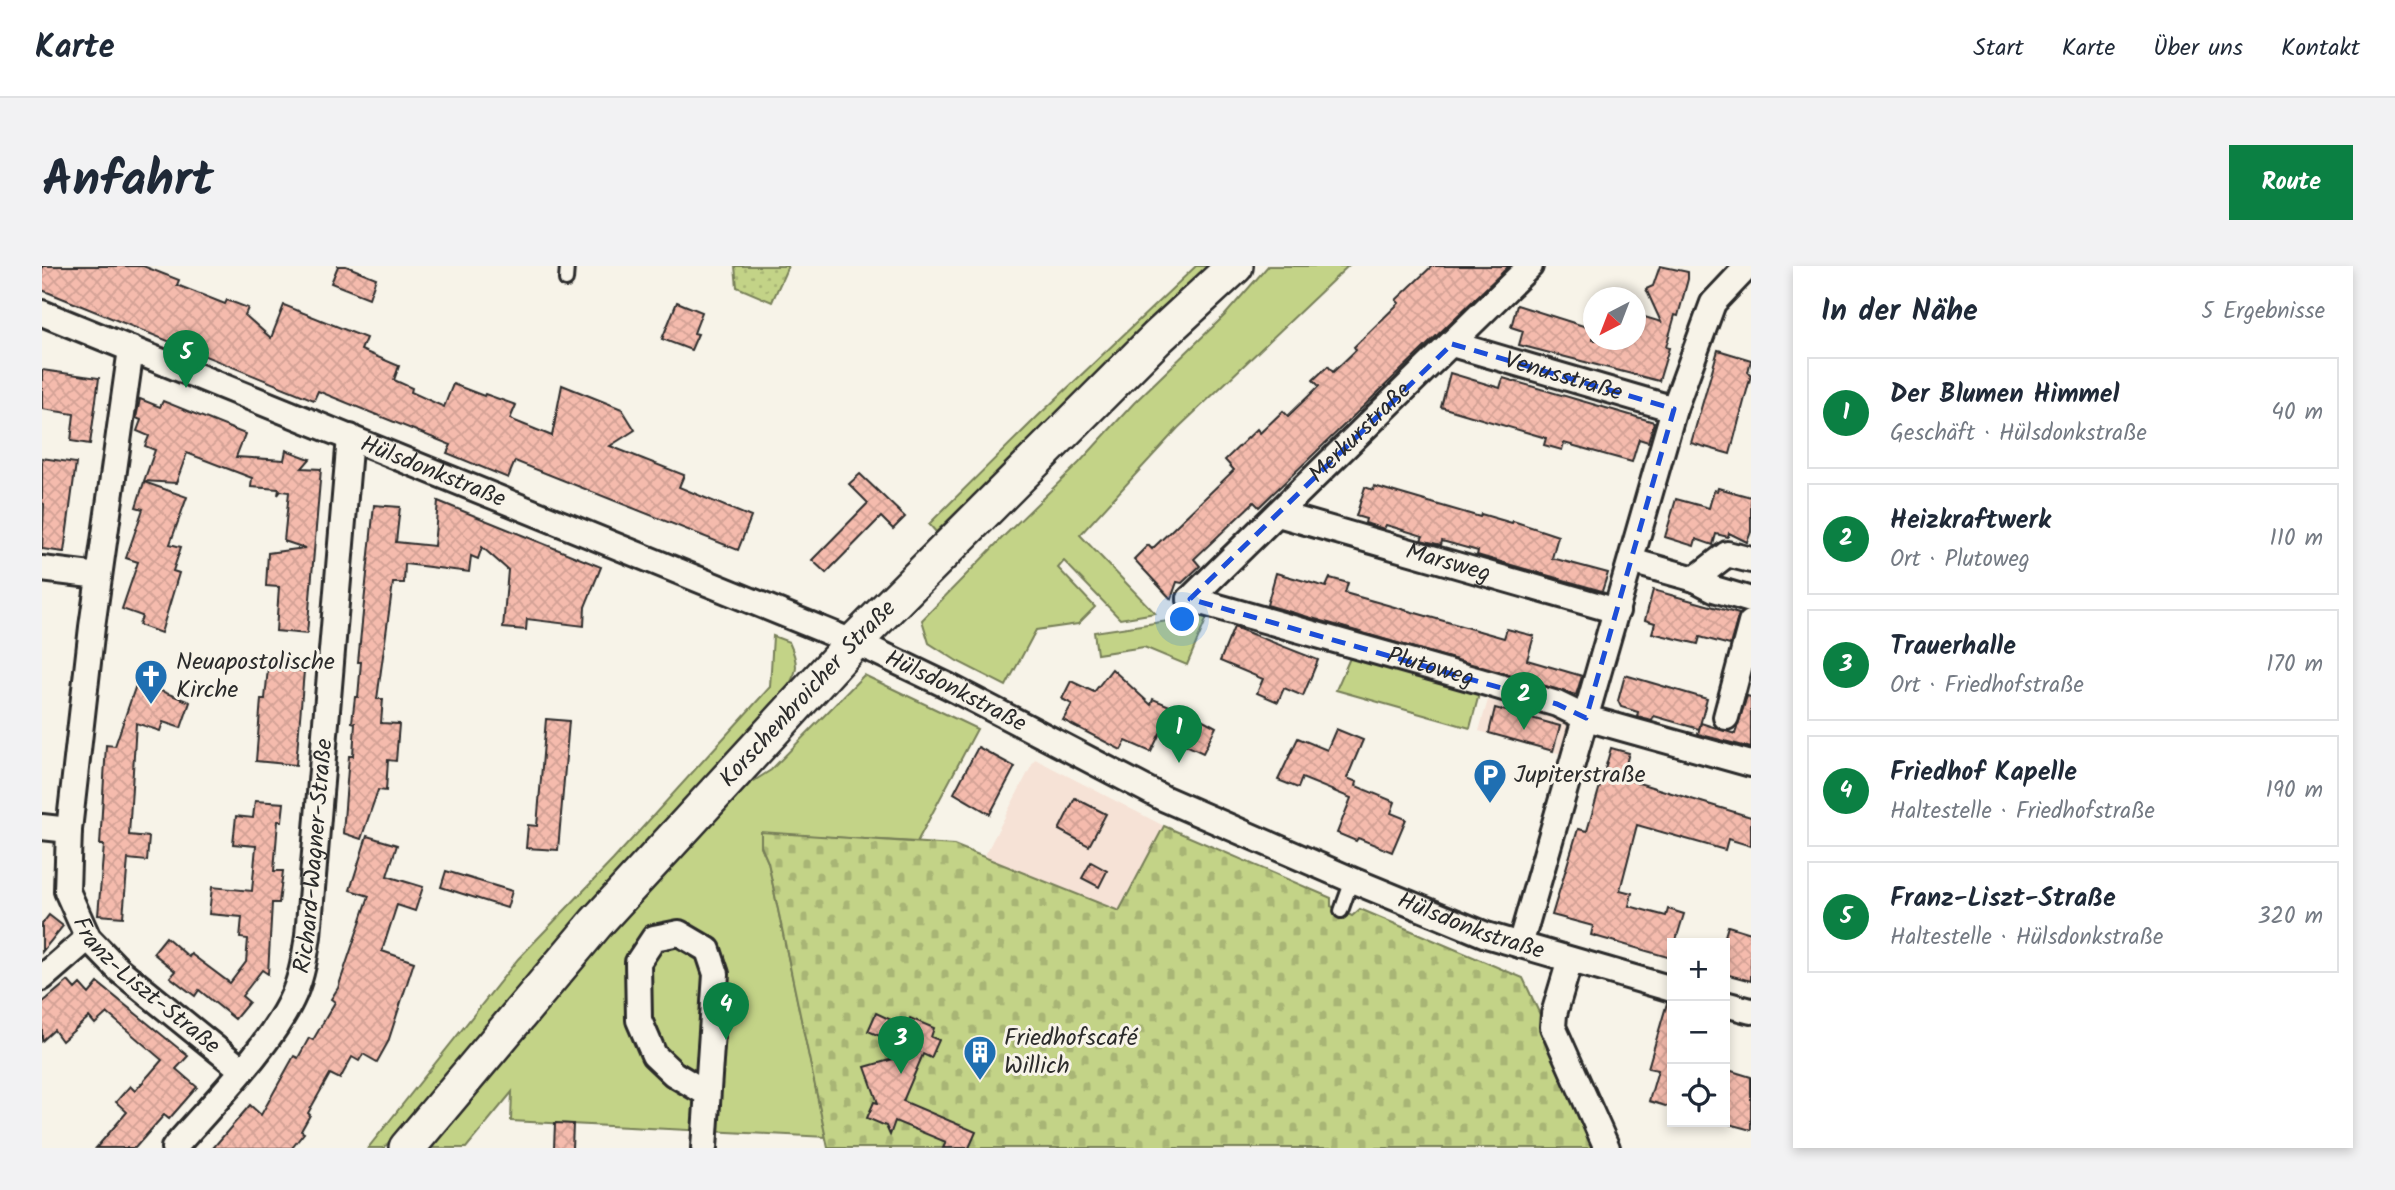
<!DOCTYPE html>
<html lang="de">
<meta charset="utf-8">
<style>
body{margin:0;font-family:Kalam,sans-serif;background:#f2f2f3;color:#1f2937}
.controls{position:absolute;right:21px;bottom:21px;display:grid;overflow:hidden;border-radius:0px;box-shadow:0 4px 10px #0003}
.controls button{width:63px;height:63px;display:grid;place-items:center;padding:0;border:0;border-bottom:2px solid #e0e1e3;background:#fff;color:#1f2937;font:35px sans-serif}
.compass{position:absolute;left:1541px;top:21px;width:63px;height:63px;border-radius:50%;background:#fff;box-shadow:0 4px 10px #0003;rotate:222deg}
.you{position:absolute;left:1141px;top:354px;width:24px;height:24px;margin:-18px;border:5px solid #fff;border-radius:50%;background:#1a73e8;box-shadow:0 0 0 10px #1a73e833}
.badge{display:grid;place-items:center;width:46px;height:46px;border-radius:50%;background:#0b8043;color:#fff;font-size:23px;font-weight:700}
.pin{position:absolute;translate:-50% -58px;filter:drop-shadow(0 2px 4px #0008)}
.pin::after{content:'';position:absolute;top:37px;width:24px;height:21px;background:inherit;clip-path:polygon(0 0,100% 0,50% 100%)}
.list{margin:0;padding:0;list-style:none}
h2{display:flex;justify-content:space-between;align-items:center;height:91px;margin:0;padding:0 28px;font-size:30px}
h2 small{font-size:23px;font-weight:400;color:#747a83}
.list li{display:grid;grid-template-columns:46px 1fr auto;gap:21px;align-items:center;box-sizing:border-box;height:112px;margin:0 14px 14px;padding:0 14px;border:2px solid #e0e1e3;border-radius:0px}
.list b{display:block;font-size:26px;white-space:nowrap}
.list p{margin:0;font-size:23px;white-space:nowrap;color:#747a83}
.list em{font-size:23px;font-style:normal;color:#747a83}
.icon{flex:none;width:38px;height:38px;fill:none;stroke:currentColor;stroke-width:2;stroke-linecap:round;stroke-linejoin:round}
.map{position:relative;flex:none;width:1709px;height:882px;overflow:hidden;border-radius:0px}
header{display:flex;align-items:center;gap:42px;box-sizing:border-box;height:98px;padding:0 35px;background:#fff;border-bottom:2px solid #e0e1e3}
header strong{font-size:33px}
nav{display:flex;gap:38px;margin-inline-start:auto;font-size:24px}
.intro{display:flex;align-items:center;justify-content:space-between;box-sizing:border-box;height:168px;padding:0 42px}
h1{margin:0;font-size:49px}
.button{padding:18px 32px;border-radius:0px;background:#0b8043;color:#fff;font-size:24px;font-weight:700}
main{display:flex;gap:42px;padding:0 42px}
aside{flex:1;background:#fff;border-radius:0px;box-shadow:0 4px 10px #0003}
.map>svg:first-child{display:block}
.built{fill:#f6e2d6}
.green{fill:#c3d387;stroke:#777f59;stroke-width:2}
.cemetery{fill:url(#cemetery-stones);stroke:#777f59;stroke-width:2}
.park{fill:url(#park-dots);stroke:#777f59;stroke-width:2}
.building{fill:url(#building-cross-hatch);stroke:#2b2b2b;stroke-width:2}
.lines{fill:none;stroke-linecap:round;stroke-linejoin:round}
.lane-casing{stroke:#2b2b2b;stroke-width:18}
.street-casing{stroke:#2b2b2b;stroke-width:30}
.secondary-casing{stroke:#2b2b2b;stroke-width:40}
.lane{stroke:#f7f3e8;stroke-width:12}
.street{stroke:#f7f3e8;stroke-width:24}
.secondary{stroke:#f7f3e8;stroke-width:35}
.marked{fill:none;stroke:#1d4ed8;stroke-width:5;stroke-dasharray:14 9;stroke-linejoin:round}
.labels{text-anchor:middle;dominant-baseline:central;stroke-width:6;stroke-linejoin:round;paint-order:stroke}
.street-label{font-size:24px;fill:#2b2b2b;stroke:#f7f3e8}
.poi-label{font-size:24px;fill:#2b2b2b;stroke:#f7f3e8;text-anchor:start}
</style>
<header>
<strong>Karte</strong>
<nav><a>Start</a><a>Karte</a><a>Über uns</a><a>Kontakt</a></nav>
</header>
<div class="intro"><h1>Anfahrt</h1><a class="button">Route</a></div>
<main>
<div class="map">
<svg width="1709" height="882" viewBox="0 0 1709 882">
<defs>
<pattern id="cemetery-stones" width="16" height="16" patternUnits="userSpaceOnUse" patternTransform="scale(1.75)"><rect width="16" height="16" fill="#c3d387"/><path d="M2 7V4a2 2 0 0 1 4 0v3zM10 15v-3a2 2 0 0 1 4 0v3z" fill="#a8b575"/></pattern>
<pattern id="park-dots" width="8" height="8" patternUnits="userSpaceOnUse" patternTransform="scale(1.75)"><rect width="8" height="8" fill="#c3d387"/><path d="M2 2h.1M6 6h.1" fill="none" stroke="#a8b575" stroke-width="1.8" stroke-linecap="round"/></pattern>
<pattern id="building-cross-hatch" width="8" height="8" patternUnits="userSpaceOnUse" patternTransform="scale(1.75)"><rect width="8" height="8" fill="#f5bbad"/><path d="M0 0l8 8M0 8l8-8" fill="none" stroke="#d2a195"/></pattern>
</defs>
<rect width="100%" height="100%" fill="#f7f3e8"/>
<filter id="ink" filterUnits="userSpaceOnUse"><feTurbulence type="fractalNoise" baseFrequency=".0143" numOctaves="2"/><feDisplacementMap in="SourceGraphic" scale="14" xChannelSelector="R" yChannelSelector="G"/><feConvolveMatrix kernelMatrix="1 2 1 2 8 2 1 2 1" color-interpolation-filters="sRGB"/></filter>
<g filter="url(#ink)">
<g class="built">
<polygon points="1446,434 1529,457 1520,488 1437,465"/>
<polygon points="993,493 1122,560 1078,646 942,591"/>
</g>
<g class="green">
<polygon points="1154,0 1178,0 998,165 894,266 887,258 996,150"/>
<polygon points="1226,0 1306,0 1136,162 1038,269 1113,347 1078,353 1022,295 1016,302 1053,341 1036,358 994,364 964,420 915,395 887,377 880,354 963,269 1037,197 1092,137 1183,49"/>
<polygon points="1166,349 1145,399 1102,381 1055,388 1052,366"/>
<path d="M731,370L747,376C759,402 755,407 740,429L587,594L342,882H326L476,693L571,594L728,421Z"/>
<polygon points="1311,385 1433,420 1437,428 1428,462 1294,424"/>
<polygon points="822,409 935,463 875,576 719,567 719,580 726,596 784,871 469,855 470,826 424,882 385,882 556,673 701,522 729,504"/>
</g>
<polygon class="cemetery" points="1122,560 1289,632 1289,640 1310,650 1318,643 1481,712 1500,753 1554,882 786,882 726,596 719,580 719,566 912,579 1077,645"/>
<polygon class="park" points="693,0 746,0 730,36 695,21"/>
<g class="building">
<polygon points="0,0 101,0 137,14 135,19 183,38 185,34 206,42 203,49 229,72 242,39 324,72 319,84 357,100 352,114 370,122 369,126 402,141 411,118 442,130 443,128 474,139 468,153 510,170 520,119 580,143 593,164 568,180 642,209 637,221 709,251 696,284 473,195 466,212 405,187 409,179 276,125 272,134 0,24"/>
<polygon points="296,0 304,0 334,12 327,32 289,17"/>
<polygon points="1390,0 1467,0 1217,241 1212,236 1152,293 1158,300 1140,317 1135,316 1129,333 1092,293 1106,279 1110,283 1192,204 1183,194 1215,163 1218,167 1241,145 1246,150 1277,120 1271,114 1286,100 1291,106 1314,84 1312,81 1357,37 1354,34"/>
<polygon points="1618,0 1646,6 1646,13 1636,50 1633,49 1624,81 1627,82 1617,115 1477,79 1481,65 1469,61 1475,39 1551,63 1551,74 1593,74 1593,48 1619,56 1604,23 1611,20"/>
<polygon points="635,36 660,46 652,67 656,68 649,84 620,73"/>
<polygon points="1676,84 1709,94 1706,106 1709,109 1688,188 1649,177"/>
<polygon points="0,104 57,112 48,178 29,175 32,148 0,143"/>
<polygon points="1408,107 1458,122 1461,112 1612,156 1606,176 1597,173 1590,196 1522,177 1520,184 1502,179 1504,172 1399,141"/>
<polygon points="98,133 118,141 121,135 203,168 194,191 242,194 244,184 268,193 260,202 279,203 265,368 234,365 237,321 224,320 226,287 263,282 242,275 247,226 239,225 236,229 237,223 209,221 210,212 145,187 134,217 102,215 113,184 103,180 107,170 95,165 99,154 94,152"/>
<polygon points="0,192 34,197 22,286 0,283 2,238 0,237"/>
<polygon points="818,208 863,251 851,263 839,251 784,307 770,294 826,237 807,218"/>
<polygon points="102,216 145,231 128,278 139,281 131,305 137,307 119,367 97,359 100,350 80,343 96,296 84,292 101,243 94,241"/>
<polygon points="1332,220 1438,251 1439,248 1470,257 1471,255 1516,270 1510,292 1566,307 1560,325 1435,289 1436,285 1400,275 1399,279 1379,274 1381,270 1361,264 1344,259 1342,263 1323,257 1324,253 1314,250 1323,221 1331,224"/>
<polygon points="1676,222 1709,231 1709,266 1705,276 1687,267 1686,271 1674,268 1671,279 1654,273 1652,280 1623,271 1634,233 1667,242 1672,224 1675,225"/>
<polygon points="396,235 559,301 543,341 542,360 485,353 484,364 461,362 466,304 440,281 436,293 429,290 427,306 363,298 362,317 351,317 335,433 341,433 339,457 357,458 354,495 346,494 344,525 336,524 319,573 301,567 307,490 311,490 313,457 310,456 313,431 316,431 319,396 316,396 332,239 358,241 354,276 392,280"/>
<polygon points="1234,307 1284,321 1288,312 1306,317 1303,327 1462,372 1465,363 1492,370 1485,394 1540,410 1534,429 1225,339"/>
<polygon points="1611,324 1697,348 1688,379 1658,371 1656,378 1610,367 1613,357 1603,354"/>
<polygon points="1192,361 1276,394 1261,430 1242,422 1236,436 1215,427 1221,413 1178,395"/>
<polygon points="226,402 262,405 254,499 214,495 219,433 223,433"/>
<polygon points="1070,403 1109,439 1111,433 1130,441 1132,438 1174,461 1161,487 1118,467 1109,486 1084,475 1079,484 1021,454 1030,438 1020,433 1029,415 1052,426"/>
<polygon points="1583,409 1665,433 1657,463 1612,450 1610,455 1595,451 1596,446 1579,441 1576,435"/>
<polygon points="95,416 148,436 139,462 121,456 118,465 94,457 87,569 107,571 105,595 86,593 81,651 56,649 62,579 58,579 64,479 73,480"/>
<polygon points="1705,430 1709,431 1709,482 1656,468 1659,457 1693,468"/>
<polygon points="1453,442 1518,460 1511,485 1447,467"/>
<polygon points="504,453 527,455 516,584 484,582 486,559 495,560"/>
<polygon points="1294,463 1321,474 1305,512 1315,516 1314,520 1353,536 1349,547 1364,553 1350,586 1316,572 1314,575 1295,567 1309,532 1260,512 1256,522 1236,514 1256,472 1285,484"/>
<polygon points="936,481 973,501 948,548 912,527"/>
<polygon points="1569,482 1587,487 1580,512 1709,551 1709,580 1686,573 1683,584 1595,559 1578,624 1590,627 1587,640 1624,650 1626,643 1642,648 1633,677 1630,677 1629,692 1549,669 1551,660 1510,649 1536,563 1545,565"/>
<polygon points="1033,532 1064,548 1047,580 1017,564"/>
<polygon points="213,535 242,537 240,555 236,555 232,605 241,605 237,637 230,637 226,708 220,704 200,730 207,736 193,753 157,724 153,730 128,711 133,705 111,687 124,671 147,691 149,688 188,717 204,696 206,673 198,672 200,651 167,648 170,621 210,625 214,580 191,578 194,550 211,552"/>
<polygon points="325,570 355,579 345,610 381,621 373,645 355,639 340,685 372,696 346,776 335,796 321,788 317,795 310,791 298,813 288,808 266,847 268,849 259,865 262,867 250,882 171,882 208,839 219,849 252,790 256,792 267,772 271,774 293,736 289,733 296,722 327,630 308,624"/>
<polygon points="1049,596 1065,605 1057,621 1040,612"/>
<polygon points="404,605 470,625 465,642 399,621"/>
<polygon points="7,649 21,660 0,686 0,658"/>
<polygon points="1686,660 1709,667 1709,715 1683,708 1683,670"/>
<polygon points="26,715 33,723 38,718 47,728 56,717 146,790 134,803 155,821 127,853 122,849 93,882 54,882 85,846 74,836 88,820 93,825 120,794 65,747 53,758 47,751 20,775 12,764 0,775 0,737"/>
<polygon points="1625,737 1630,737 1630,842 1607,835 1616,804 1606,802"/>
<polygon points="834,747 864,761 868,752 892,762 889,771 897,774 889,792 881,788 861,835 934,866 927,882 901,882 904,876 853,855 848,869 844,860 825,852 832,836 836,837 823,801 876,786 826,765"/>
<polygon points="1683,803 1709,811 1709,864 1683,857"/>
<polygon points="513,857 531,858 530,882 512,882"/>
</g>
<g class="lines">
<defs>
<g id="lane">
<polyline points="524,14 525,0"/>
<polyline points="1299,645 1310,614"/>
</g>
<g id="street">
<path id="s1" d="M0,47L833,385L906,420L1121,532L1310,614L1444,669L1630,723"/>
<path id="s2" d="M1410,78L1632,143"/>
<path id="s3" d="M89,83L50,361L27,564L25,625L46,672L77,704L199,803"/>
<path id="s4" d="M1236,248L1575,345"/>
<polyline points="1589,295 1653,313 1672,323 1709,334"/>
<polyline points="0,303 57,310"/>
<polyline points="1653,313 1685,288 1709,294"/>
<path id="s5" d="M1148,333L1438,415L1515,438L1544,452L1709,498"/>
<path id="s6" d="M1148,333L1488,0"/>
<polyline points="1684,451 1709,357"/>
<polyline points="0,561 27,564"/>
<polyline points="1478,679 1632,143 1671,37 1706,0"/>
<polyline points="1528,694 1512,748 1511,761 1565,882"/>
<polyline points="0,712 46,672"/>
<polyline points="1683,738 1709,745"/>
<path id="s7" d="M132,882C169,839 230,779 252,728C260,709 263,690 266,670L308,171"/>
<polyline points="662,882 674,708 666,684 637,667 612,672 596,696 597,754 612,789 632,808 664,827"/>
</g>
<g id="secondary">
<path id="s8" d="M365,882L554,657L812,376L1115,72L1193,0"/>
</g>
</defs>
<use href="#lane" class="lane-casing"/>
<use href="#street" class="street-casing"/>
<use href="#secondary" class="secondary-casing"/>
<use href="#lane" class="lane"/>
<use href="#street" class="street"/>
<use href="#secondary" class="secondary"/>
</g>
</g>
<path class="marked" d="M1410,78L1632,143L1544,452L1515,438L1148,333Z"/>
<defs>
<symbol id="church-pin" viewBox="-11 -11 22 30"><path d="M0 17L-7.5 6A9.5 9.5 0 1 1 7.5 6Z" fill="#1f6fb2" stroke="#f7f3e8"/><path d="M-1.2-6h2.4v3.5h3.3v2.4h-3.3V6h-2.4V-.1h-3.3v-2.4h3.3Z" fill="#fff"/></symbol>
<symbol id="parking-pin" viewBox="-11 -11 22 30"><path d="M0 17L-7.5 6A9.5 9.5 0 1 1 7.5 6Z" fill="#1f6fb2" stroke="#f7f3e8"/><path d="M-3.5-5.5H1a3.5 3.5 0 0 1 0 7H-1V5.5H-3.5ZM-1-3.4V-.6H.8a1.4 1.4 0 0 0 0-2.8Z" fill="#fff"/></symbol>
<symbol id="building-pin" viewBox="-11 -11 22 30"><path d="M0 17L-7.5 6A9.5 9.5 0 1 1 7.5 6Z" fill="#1f6fb2" stroke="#f7f3e8"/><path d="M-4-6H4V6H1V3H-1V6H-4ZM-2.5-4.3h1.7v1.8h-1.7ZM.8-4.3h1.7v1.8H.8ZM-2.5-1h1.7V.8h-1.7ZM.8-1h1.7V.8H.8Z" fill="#fff"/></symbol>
</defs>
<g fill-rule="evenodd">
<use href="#church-pin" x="90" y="391" width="38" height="52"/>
<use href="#parking-pin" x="1429" y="490" width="38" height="52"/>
<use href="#building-pin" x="919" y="767" width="38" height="52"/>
</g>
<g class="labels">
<g class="street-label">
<text stroke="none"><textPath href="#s2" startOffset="116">Venusstraße</textPath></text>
<text stroke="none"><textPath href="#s6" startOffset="238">Merkurstraße</textPath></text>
<text stroke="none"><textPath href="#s1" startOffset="422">Hülsdonkstraße</textPath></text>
<text stroke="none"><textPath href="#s4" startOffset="177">Marsweg</textPath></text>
<text stroke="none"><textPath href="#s5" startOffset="250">Plutoweg</textPath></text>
<text stroke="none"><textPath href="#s1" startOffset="989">Hülsdonkstraße</textPath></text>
<text stroke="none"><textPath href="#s8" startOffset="606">Korschenbroicher Straße</textPath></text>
<text stroke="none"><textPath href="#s7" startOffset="336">Richard-Wagner-Straße</textPath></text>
<text stroke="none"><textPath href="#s1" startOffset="1556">Hülsdonkstraße</textPath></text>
<text stroke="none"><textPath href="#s3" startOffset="672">Franz-Liszt-Straße</textPath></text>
</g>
<g class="poi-label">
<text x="134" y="396">Neuapostolische<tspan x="134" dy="28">Kirche</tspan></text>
<text x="1472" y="509">Jupiterstraße</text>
<text x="962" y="772">Friedhofscafé<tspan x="962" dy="28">Willich</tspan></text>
</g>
</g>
</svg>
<div class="controls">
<button>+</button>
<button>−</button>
<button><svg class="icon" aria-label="locate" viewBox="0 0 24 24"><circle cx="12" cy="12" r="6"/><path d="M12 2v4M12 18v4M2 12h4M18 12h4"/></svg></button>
</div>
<svg class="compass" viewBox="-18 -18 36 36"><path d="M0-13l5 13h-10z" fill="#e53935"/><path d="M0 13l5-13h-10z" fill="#747a83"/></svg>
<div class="you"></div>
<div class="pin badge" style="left:1137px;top:497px">1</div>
<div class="pin badge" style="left:1482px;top:464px">2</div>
<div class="pin badge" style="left:859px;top:808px">3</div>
<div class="pin badge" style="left:684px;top:774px">4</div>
<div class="pin badge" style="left:144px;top:122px">5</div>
</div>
<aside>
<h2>In der Nähe<small>5 Ergebnisse</small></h2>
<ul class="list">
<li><span class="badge">1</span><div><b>Der Blumen Himmel</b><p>Geschäft · Hülsdonkstraße</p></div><em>40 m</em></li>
<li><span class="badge">2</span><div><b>Heizkraftwerk</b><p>Ort · Plutoweg</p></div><em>110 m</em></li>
<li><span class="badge">3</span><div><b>Trauerhalle</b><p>Ort · Friedhofstraße</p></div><em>170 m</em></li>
<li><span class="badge">4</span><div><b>Friedhof Kapelle</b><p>Haltestelle · Friedhofstraße</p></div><em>190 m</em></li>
<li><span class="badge">5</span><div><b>Franz-Liszt-Straße</b><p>Haltestelle · Hülsdonkstraße</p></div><em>320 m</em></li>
</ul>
</aside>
</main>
